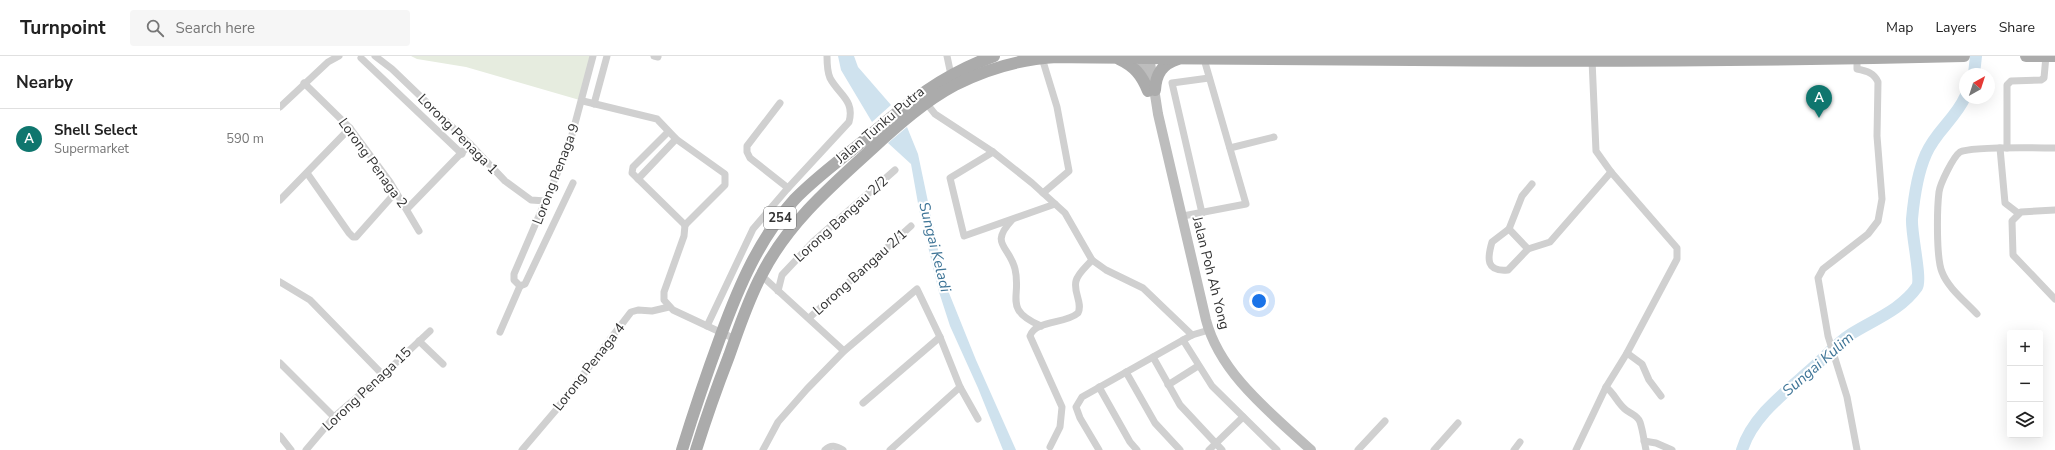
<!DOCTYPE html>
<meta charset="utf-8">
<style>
body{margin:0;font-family:"Nunito Sans",sans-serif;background:#f6f6f6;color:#222}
.controls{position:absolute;right:12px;bottom:12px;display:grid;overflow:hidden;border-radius:4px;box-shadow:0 4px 16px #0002}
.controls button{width:36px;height:36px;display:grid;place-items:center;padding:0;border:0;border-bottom:1px solid #e0e0e0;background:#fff;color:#222;font:20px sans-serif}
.compass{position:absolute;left:1679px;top:12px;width:36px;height:36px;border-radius:50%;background:#fff;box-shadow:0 4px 16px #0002;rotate:39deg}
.you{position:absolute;left:979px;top:245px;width:14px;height:14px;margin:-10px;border:3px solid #fff;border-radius:50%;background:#1a73e8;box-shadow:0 0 0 6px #1a73e833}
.badge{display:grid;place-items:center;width:26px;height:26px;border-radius:50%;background:#0f766e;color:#fff;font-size:13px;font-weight:700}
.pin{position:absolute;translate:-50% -33px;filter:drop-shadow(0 1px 2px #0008)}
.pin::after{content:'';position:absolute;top:21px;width:14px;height:12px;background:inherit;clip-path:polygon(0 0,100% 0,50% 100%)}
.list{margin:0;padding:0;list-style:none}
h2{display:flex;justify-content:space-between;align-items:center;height:52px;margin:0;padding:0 16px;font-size:17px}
h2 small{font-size:13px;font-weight:400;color:#767676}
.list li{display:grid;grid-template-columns:26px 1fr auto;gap:12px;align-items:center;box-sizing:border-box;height:60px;padding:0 16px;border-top:1px solid #e0e0e0}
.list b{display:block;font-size:15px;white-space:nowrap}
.list p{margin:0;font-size:13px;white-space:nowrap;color:#767676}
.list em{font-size:13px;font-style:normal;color:#767676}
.icon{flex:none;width:22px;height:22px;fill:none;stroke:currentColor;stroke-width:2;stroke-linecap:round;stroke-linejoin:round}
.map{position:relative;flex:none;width:1775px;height:394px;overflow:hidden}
header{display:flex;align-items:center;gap:24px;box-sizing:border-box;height:56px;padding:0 20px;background:#fff;border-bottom:1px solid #e0e0e0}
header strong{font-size:19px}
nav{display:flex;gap:22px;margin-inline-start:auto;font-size:14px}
.search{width:280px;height:36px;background:#f6f6f6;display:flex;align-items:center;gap:10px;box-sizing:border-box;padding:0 14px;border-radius:4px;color:#767676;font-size:15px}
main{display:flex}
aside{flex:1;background:#fff}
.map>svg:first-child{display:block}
.green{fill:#e6ecdf}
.water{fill:#cfe2ee}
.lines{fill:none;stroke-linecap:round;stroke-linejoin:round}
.river{stroke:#cfe2ee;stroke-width:12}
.minor{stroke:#d0d0d0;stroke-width:7}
.secondary{stroke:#bdbdbd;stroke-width:10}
.primary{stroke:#ababab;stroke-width:12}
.labels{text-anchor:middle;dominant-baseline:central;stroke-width:4;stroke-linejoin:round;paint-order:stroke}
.shield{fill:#fff;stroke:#707070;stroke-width:1}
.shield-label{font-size:13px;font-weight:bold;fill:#333}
.street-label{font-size:14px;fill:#333;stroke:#fff}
.water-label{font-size:15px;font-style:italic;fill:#3f7597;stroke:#fff}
</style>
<header>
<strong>Turnpoint</strong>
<div class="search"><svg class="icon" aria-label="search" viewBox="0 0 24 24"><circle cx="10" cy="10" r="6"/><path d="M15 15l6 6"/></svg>Search here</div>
<nav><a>Map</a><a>Layers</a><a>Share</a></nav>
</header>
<main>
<aside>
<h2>Nearby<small></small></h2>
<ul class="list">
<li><span class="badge">A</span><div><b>Shell Select</b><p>Supermarket</p></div><em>590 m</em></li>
</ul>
</aside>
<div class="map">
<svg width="1775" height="394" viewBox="0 0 1775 394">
<rect width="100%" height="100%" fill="#fff"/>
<polygon class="green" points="131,0 313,0 303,45 186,11 137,3"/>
<g class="water">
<polygon points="558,0 574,0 578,11 611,49 592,66 561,14"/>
<polygon points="627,71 638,98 665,227 696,304 736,394 723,394 698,332 670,270 659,236 639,153 631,108 608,87"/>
</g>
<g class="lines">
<g class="river">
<polyline points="1694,18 1696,0"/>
<path d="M1462,394C1473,358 1510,333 1537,308C1548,298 1558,286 1571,278C1593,264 1621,254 1637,231C1642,223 1631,178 1632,163C1634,141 1637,118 1646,98C1655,76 1676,62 1685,41"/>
</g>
<g class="minor">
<polyline points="95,0 112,13 190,88 225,125 251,144 266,145"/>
<polyline points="374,0 378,1"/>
<polyline points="667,0 671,19"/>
<polyline points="81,2 182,98"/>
<polyline points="762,2 777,51 789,115 763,137"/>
<polyline points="24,27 70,72 110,126 139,175"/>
<polyline points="303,45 377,63 396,83 445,118 445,129 405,169"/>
<polyline points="500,47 467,90 467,96 470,102 508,132"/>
<polyline points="314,48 327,0"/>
<polyline points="647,48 655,58 713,96 752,127 785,157 812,204 826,214 863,232 912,279"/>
<polyline points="0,51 48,6 59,0"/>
<polyline points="388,76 353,111 352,117 405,169"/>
<polyline points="950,92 994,81"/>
<polyline points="1720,92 1725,147 1738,157"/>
<polyline points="1727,92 1727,29 1731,25 1761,24 1764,22 1766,0"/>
<polyline points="713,96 670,122 684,180 775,148"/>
<polyline points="27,117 69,177 73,181 76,181 116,136"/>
<polyline points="358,123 396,83"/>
<path d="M1252,128L1242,140L1229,173L1212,186C1207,203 1206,216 1228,214L1248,193L1270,186L1331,116"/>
<polyline points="0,144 70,72"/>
<polyline points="127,153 190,88"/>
<polyline points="1775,154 1741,156 1732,165 1733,199 1775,243"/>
<polyline points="922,157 892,27 929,22"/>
<polyline points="903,160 966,148 924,3"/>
<path d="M732,164C709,189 729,189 735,213C742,241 722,253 761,270"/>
<polyline points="405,169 404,180 384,236 384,244 393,254 455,283"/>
<polyline points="1229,173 1248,193"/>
<polyline points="481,219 564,295"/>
<polyline points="0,226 30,244 103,319"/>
<polyline points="240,230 234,224 234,218 289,90 313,0"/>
<polyline points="240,230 245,228 293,127"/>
<polyline points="498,235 502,219 533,186 615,114"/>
<path d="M1697,258C1685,245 1668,232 1662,216C1656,202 1657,152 1659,136C1660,128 1673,101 1680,96C1691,90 1759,92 1775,92"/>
<polyline points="529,262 631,170"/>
<path d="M427,270L473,173L508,132L569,66C575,44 559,39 550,22C547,15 547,8 547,0"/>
<polyline points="220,276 240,230"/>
<polyline points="903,284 932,330 997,394"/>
<polyline points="139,285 163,308"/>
<polyline points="1347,297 1362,308 1369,324 1381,340"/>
<polyline points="873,301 900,349 942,394"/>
<polyline points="0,307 54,361"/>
<polyline points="846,316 875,367 900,394"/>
<polyline points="888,329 918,310"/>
<polyline points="819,331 850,386 857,394"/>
<path d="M1326,331C1335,338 1337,347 1346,354C1351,358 1358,360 1360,366C1363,375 1364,385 1366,394"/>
<polyline points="583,347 660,281"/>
<polyline points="0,380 11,394"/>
<polyline points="1364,385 1376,387 1392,394"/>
<path d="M770,391L780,371L782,351L750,280C755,264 786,268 798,257C803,247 793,236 796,225C798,217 807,210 812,204"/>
<polyline points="26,394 54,361 103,319 150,275"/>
<polyline points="242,394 276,354 351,256 358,254 372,255 389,251"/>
<polyline points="483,394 498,366 527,333 564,295 637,233 660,281 680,331 698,363"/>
<path d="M545,394C551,388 556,390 563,394"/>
<polyline points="610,394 680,331"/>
<polyline points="819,394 800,362 796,351 802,341 912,279 929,274"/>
<polyline points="929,394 963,361"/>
<polyline points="1078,394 1105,365"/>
<polyline points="1154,394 1178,367"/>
<polyline points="1234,394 1240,386"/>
<polyline points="1296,394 1326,331 1347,297 1397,203 1397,192 1331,116 1316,95 1312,4"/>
<path d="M1577,394L1567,341L1548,280L1538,222L1543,213L1588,178L1598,165L1602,143L1597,80L1598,26C1594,17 1587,15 1577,13V0"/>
</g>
<g class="secondary">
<polyline points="861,0 867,28"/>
<path d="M869,0L878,58L926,264C940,318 992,358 1031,394"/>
</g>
<g class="primary">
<polyline points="1746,0 1775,0"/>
<path d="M839,3C854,10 862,19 868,35"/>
<path d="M875,34C876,18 882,8 898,3"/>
<path d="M402,394C414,355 427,317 441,279C459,230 479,183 514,144C536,121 563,102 588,81C628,46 664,18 714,0"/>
<path d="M416,394C426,362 437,331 449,300C459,272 468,244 482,218C508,167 551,130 593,92C618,69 645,45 675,29C706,13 742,3 777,1C1079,4 1381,8 1684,0"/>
</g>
</g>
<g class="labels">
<rect class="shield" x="484" y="151" width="32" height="22" rx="3"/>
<g class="shield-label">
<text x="500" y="162">254</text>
</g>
<g class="street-label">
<text transform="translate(600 69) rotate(-40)">Jalan Tunku Putra</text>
<text transform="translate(178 78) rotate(45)">Lorong Penaga 1</text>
<text transform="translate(93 107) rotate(54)">Lorong Penaga 2</text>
<text transform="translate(276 118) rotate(-69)">Lorong Penaga 9</text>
<text transform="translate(561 163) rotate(-42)">Lorong Bangau 2/2</text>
<text transform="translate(580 216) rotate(-42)">Lorong Bangau 2/1</text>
<text transform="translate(931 217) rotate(76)">Jalan Poh Ah Yong</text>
<text transform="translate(309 311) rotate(-52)">Lorong Penaga 4</text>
<text transform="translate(87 333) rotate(-43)">Lorong Penaga 15</text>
</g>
<g class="water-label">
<text transform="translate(655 191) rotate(76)">Sungai Keladi</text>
<text transform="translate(1538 308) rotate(-41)">Sungai Kulim</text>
</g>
</g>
</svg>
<div class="controls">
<button>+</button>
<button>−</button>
<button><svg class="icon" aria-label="layers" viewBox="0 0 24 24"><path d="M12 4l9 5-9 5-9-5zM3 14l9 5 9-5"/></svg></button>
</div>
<svg class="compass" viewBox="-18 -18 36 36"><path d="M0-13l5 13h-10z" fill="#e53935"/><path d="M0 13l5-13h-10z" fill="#767676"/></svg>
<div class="you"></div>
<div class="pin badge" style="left:1539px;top:62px">A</div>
</div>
</main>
